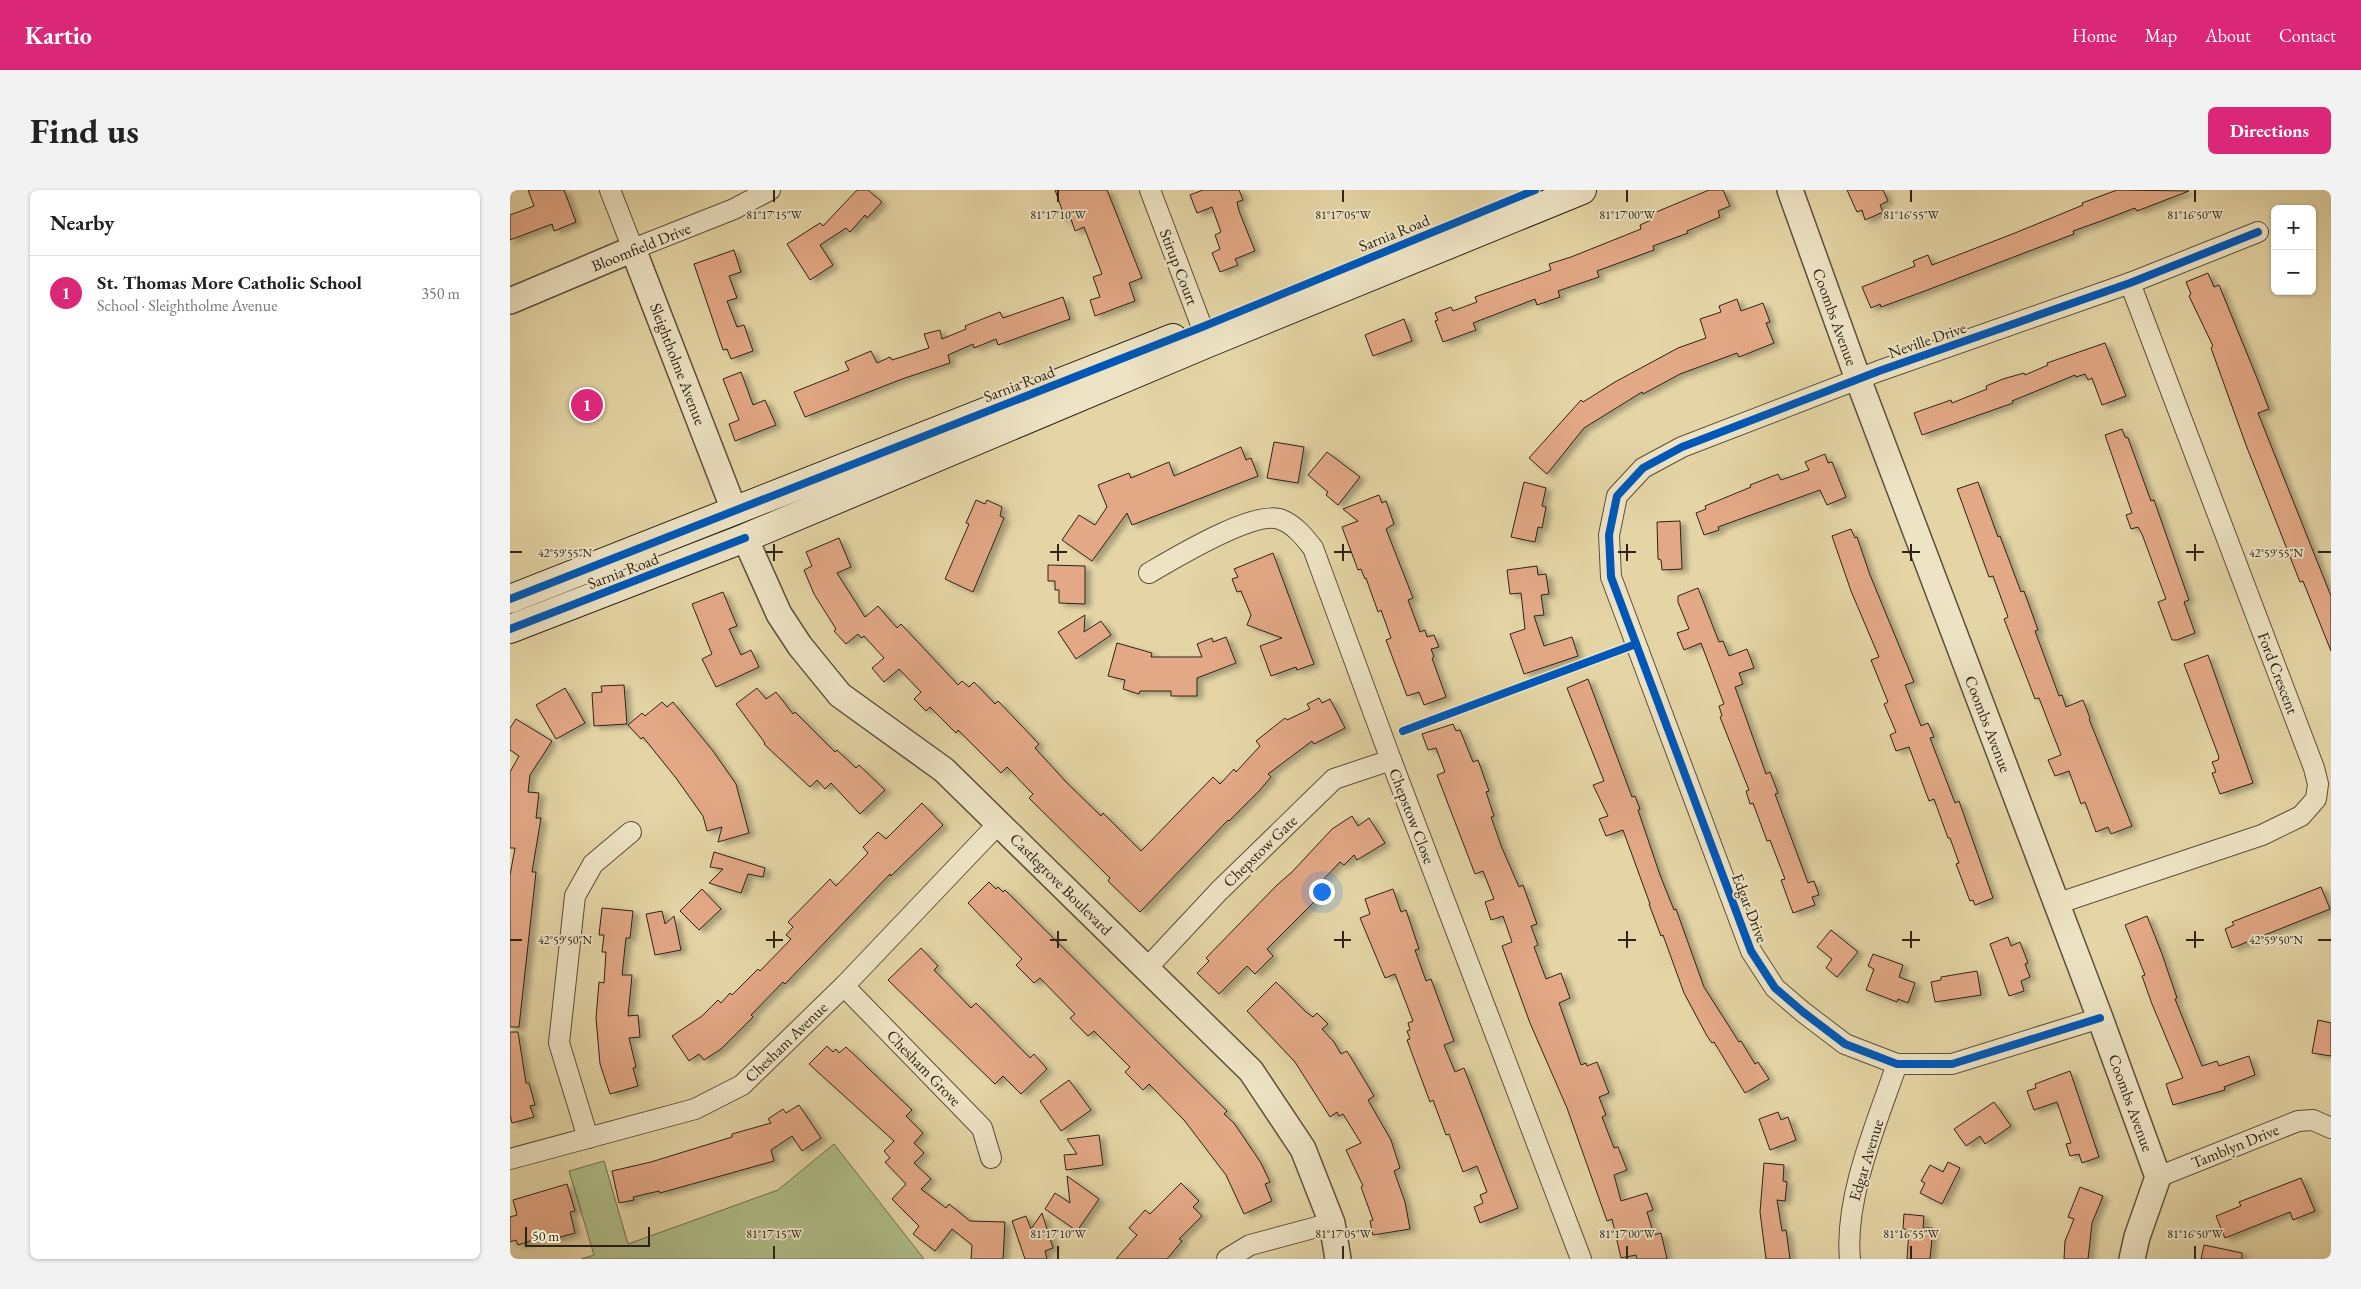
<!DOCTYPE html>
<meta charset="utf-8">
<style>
body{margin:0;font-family:"EB Garamond",serif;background:#f2f2f2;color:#222}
.controls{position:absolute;right:15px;top:15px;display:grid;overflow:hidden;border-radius:8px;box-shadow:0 1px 4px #0004}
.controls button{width:45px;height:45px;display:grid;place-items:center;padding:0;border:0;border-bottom:1px solid #e0e0e0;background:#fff;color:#222;font:25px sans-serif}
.scale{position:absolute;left:15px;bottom:12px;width:125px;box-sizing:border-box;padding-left:5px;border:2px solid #2d2319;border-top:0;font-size:14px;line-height:18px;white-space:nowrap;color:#2d2319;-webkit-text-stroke:4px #eee4c5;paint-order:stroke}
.you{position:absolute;left:811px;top:701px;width:18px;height:18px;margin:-12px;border:4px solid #fff;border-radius:50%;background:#1a73e8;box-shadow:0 0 0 8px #1a73e833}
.badge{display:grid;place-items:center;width:32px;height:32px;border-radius:50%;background:#db2777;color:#fff;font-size:16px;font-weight:700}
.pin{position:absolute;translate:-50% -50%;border:2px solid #fff;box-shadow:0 1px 5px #0006}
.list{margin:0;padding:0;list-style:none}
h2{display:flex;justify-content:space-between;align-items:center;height:65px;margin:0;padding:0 20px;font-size:21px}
h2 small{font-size:16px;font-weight:400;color:#767676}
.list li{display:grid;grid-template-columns:32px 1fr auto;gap:15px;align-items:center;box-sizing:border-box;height:75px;padding:0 20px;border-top:1px solid #e0e0e0}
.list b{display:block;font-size:19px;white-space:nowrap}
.list p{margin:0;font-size:16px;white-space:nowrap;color:#767676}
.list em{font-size:16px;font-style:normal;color:#767676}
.map{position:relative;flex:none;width:1821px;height:1069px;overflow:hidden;border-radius:8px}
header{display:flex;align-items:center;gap:30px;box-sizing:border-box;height:70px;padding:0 25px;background:#db2777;color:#fff}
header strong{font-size:24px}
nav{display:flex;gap:28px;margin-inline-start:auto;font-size:18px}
.intro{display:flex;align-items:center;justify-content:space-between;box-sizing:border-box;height:120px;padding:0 30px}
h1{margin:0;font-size:35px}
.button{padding:12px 22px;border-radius:8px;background:#db2777;color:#fff;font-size:18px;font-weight:700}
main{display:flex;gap:30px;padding:0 30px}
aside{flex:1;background:#fff;border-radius:8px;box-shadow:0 1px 4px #0004}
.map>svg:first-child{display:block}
.green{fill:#b0be8a;stroke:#6e7052}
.building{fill:#e3a886;stroke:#2d2319;filter:url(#shadow)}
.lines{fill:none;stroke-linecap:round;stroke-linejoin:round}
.minor-casing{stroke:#5b503c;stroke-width:22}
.tertiary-casing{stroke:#5b503c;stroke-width:28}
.secondary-casing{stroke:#2d2319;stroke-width:30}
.minor{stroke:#eee4c5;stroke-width:20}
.tertiary{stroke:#eee4c5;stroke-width:25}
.secondary{stroke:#eee4c5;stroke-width:28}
.cycleway-casing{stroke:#eee4c5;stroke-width:11}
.cycleway{stroke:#0057b8;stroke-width:8}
.ticks{fill:none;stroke:#2d2319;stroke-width:2}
.labels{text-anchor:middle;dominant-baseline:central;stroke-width:4;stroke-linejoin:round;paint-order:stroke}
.street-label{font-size:16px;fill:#2d2319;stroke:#eee4c5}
.ticks-label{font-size:12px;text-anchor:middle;fill:#2d2319;stroke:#eee4c5;stroke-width:4;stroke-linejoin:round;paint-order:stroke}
</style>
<header>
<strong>Kartio</strong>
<nav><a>Home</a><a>Map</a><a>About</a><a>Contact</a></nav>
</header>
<div class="intro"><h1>Find us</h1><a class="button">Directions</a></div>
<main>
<aside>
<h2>Nearby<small></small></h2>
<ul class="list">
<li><span class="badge">1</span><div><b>St. Thomas More Catholic School</b><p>School · Sleightholme Avenue</p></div><em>350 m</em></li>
</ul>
</aside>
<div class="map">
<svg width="1821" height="1069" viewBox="0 0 1821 1069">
<defs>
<filter id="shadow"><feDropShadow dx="5.5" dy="3" stdDeviation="2.5" flood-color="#0004"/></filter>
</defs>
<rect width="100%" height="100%" fill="#e5d5a6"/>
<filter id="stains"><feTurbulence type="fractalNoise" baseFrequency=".004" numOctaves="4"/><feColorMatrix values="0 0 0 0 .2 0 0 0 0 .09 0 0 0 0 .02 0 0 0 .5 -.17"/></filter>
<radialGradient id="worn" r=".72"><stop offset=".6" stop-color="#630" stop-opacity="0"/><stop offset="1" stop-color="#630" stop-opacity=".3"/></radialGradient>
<polygon class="green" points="324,954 414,1069 71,1069 84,1065 59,981 94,971 118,1054 268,1000"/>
<g class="building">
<polygon points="18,0 54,0 66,32 44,41 42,34 0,50 0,25 24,16"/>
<polygon points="347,0 358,0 372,12 357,28 355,25 340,42 336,38 310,55 323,75 300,90 277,54 310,33 313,36"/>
<polygon points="545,0 597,0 632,88 619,93 625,111 585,126 580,110 590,107 583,87 592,84 574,37 565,41 561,29 556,31"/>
<polygon points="693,0 729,0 733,10 727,12 729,21 745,61 725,69 728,75 710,82 702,63 710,59 705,45 711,42 702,17 687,23 680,5"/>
<polygon points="1199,0 1213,0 1220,16 1208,21 1210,27 1177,41 1178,43 1143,56 1144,60 1087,81 1089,87 1048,101 1050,107 1027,115 1025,109 963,133 966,140 933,152 925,131 928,130 925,123 941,117 943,121 967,112 965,107 1041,80 1039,74 1061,67 1131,39 1130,35 1141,30 1139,25"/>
<polygon points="1337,0 1373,0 1378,11 1370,15 1373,22 1355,30 1352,20 1347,22"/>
<polygon points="1607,0 1679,1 1627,21 1625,18 1591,31 1563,41 1564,44 1412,102 1371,117 1370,114 1361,118 1352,97 1405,76 1403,71 1418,65 1422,75 1505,43 1573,15 1572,13"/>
<polygon points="224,60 231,82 219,86 227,108 217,111 227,137 234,135 243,161 221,169 217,159 213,160 184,74"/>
<polygon points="1698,83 1704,97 1709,95 1747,188 1759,219 1748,223 1821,406 1821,461 1793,391 1790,392 1736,255 1701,158 1703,156 1679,106 1681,104 1676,92"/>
<polygon points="553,107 560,129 488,155 486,149 464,158 463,154 438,165 440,173 392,189 295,227 284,202 339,180 335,172 361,161 367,173 380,167 382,170 419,158 414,144 430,140 432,149 456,139 455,136 490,122 493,128"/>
<polygon points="1227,109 1231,121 1253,113 1260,132 1256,133 1264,153 1229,167 1227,163 1170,184 1133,204 1132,202 1074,238 1037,284 1019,268 1071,210 1073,212 1105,192 1168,158 1196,148 1190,129 1211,122 1209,116"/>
<polygon points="894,129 902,151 863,166 855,145"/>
<polygon points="1595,153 1616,206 1592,215 1582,188 1578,190 1575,184 1566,187 1565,185 1502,211 1503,213 1412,245 1404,223 1441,210 1442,213 1477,199 1476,196 1493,189 1514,183 1515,185 1538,175 1537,173"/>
<polygon points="231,182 243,215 255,210 266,235 225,251 219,234 229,230 213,189"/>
<polygon points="1612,239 1615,247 1618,248 1641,311 1644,310 1679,410 1674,412 1685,443 1667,450 1662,450 1648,412 1656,409 1632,344 1628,337 1621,339 1616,325 1622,323 1595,245"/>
<polygon points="764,252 794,257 788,293 757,288"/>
<polygon points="731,257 736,270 741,268 748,286 622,335 617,323 582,371 552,350 569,325 585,335 597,317 588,295 619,283 621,288 659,272 664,286"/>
<polygon points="817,262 850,287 828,315 816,305 818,302 798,285"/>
<polygon points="1315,264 1318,273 1322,272 1336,307 1317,315 1310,300 1208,337 1209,340 1194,345 1186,323 1196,319 1195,316 1241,297 1240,295 1268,284 1271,290 1299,280 1295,272"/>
<polygon points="1014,292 1036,298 1032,316 1036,317 1032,338 1028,337 1025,352 1001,347"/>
<polygon points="1468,292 1488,347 1490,346 1511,402 1514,401 1528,440 1525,441 1549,506 1552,505 1556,517 1573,510 1580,528 1579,529 1622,636 1601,644 1598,637 1586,642 1575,612 1571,614 1559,581 1545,586 1538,570 1551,565 1529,508 1525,509 1494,429 1498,427 1483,386 1479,387 1447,299"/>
<polygon points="869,305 872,313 876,311 884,334 876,339 903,408 898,410 910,442 915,440 917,447 924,445 929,457 921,459 924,467 922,468 936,507 914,515 909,502 897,506 876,450 881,448 871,420 868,422 856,388 855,389 851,379 848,380 832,337 848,331 833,319"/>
<polygon points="466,310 475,314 477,310 492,317 490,326 494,328 463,402 435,389 459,334 456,333"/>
<polygon points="1170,331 1172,379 1152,380 1151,370 1148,369 1147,332"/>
<polygon points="1341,339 1345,348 1347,347 1360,385 1404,492 1395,495 1411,536 1418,533 1424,547 1420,548 1445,613 1449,611 1483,708 1465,715 1463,710 1460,711 1446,674 1449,673 1440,648 1438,648 1424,609 1419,611 1399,557 1386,561 1380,545 1386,542 1374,514 1378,512 1361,470 1369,467 1341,401 1322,346"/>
<polygon points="329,348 341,377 327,383 355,427 368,416 387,438 391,434 448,495 452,491 459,497 464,492 485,514 488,511 529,554 525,558 556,592 591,626 593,623 631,661 703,587 710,594 724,579 726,582 750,556 746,551 775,528 777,530 800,519 797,514 809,508 812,513 820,509 835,538 804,554 802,551 758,584 761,587 749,601 719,631 718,630 630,722 598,691 600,688 519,608 523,604 497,577 491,583 448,540 446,543 420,517 416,521 404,509 411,502 389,479 374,492 362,478 374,468 354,446 351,448 348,444 336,454 324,441 326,439 304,404 294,380 302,376 296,362"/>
<polygon points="763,363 804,474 787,480 786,477 761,486 750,456 772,448 737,435 741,425 731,401 727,402 722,389 728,387 724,379"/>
<polygon points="538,375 575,376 575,414 549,413 549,400 545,400 545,391 538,391"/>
<polygon points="1027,376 1028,385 1036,384 1039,404 1031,405 1034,425 1024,426 1034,456 1062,447 1068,466 1014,484 1000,444 1015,439 1011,403 1000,404 997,380"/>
<polygon points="1188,398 1209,452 1213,451 1219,466 1237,459 1244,478 1229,483 1233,494 1225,497 1256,584 1260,582 1268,603 1265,604 1298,693 1304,691 1309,705 1302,707 1305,715 1283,723 1271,690 1275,689 1260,650 1257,651 1243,613 1240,614 1236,601 1239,600 1210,527 1212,526 1209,516 1214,514 1191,453 1174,460 1167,443 1179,439 1168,412 1168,406"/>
<polygon points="213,402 227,436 219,439 231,465 241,460 249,477 206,497 192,469 202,464 182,414"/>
<polygon points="575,425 574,442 591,431 601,445 566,469 548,442"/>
<polygon points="716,447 726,473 687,488 687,506 661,506 661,501 630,501 629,504 613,499 615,490 598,486 607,453 642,463 641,467 692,467 687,454 702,448 703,452"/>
<polygon points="1698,465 1743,593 1710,604 1702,583 1706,582 1702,572 1708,570 1709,567 1674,474"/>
<polygon points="1078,489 1122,607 1125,606 1130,619 1128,620 1150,685 1164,720 1166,719 1194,797 1229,852 1231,851 1245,874 1248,872 1259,889 1235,903 1204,852 1202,853 1197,846 1174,803 1153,745 1151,746 1139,714 1140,714 1113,640 1096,646 1089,629 1098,626 1083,595 1094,591 1057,498"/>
<polygon points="114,495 117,534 84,536 82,503 92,502 91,496"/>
<polygon points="55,498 75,533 46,549 26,515"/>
<polygon points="247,498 256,509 266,502 283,524 285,522 325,562 327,560 346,578 349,575 375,600 350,624 321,593 315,599 307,590 300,597 254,554 255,553 226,514"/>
<polygon points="152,512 157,517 163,512 203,561 226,594 239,643 208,652 212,637 197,641 193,626 166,588 133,547 131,549 118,535 132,523 135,526"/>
<polygon points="6,529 42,551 20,585 18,602 29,603 26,628 31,628 22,682 26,682 9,837 0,837 0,685 5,658 0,658 0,582 9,566 0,560 0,538"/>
<polygon points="943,534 946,541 950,540 963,572 968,570 979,601 976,602 984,626 981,627 992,658 1009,697 1013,695 1027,734 1021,736 1028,755 1024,757 1036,789 1051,783 1060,808 1049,813 1071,875 1076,873 1077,876 1087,872 1099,903 1089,907 1096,925 1092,927 1104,958 1108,957 1117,980 1104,985 1111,1011 1137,1003 1143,1020 1137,1022 1144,1045 1151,1043 1157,1069 1127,1069 1126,1065 1111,1068 1102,1029 1097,1031 1057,918 1020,833 992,756 1002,752 993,726 981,730 975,712 984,709 973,681 965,684 940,619 927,585 935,582 926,558 918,560 912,544"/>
<polygon points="412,613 433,635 381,686 380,684 275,794 273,792 241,825 243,827 211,859 194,870 189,864 179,871 162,846 192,826 208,810 211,813 220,803 222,805 248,779 250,781 281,749 276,745 283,737 278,732 320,689 326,696 358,663 353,657 368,642 376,649"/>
<polygon points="842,626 848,636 859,628 875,653 847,670 844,665 834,675 830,672 810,693 817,699 757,759 763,766 745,784 737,776 709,804 687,783 699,771 696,768 767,695 782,682 822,639"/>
<polygon points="204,662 255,678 253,687 238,684 231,703 199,693 213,679 200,677"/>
<polygon points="479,692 486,699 488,697 493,702 495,700 717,921 714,924 724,933 751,973 760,992 755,994 762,1011 734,1024 716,985 674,930 639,894 633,900 615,882 620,877 584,841 578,846 560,828 565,824 530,788 524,793 506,775 512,769 458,713"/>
<polygon points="1811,697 1820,719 1722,758 1715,739 1724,735 1722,732"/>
<polygon points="192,699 211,719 189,740 170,721"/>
<polygon points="883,699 891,722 896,720 909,759 905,760 916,791 921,789 944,851 934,855 945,882 954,878 1008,1018 970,1033 964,1017 973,1013 970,1005 977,1002 967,976 953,982 939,944 936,945 923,910 920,912 897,850 900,849 897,841 900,840 898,833 903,831 885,784 875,788 850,728 860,724 855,709"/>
<polygon points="92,718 123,721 120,748 116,748 112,785 122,785 118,826 128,825 130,847 119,848 126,877 123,878 128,896 100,904 90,874 86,828 89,792 94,793 96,762 92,762 94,745 89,745"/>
<polygon points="152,721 155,734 164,726 171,760 145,765 136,724"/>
<polygon points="1637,726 1652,764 1667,808 1665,809 1692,876 1707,871 1709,876 1739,866 1745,885 1714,897 1715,900 1663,915 1656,894 1673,888 1642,814 1632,786 1635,785 1615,735"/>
<polygon points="1321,740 1348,762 1327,787 1316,778 1322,769 1307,757"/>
<polygon points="1498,747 1501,756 1510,752 1518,773 1515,774 1520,787 1511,791 1514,801 1499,806 1480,754"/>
<polygon points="411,758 428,776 424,780 461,818 466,813 520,868 524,864 537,879 511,904 493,886 485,894 378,790"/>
<polygon points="1363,764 1393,775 1389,787 1405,793 1398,813 1388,809 1387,812 1356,800 1364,779 1358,776"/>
<polygon points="1467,781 1471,805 1425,812 1421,792 1431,790 1431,787"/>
<polygon points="766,792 796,822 803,827 807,823 818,834 812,839 824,852 831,864 837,861 864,906 858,910 881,950 890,978 884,981 895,1012 900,1039 863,1045 860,1031 863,1030 851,997 853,996 836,960 851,953 833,924 829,926 827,922 820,927 785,872 737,821"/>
<polygon points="1808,830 1821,833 1821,866 1802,863"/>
<polygon points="0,842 8,842 16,893 19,893 25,915 20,916 24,927 2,933 0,925"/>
<polygon points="317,856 323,862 326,859 329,863 336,857 402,920 396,926 413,943 404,953 414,963 404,973 421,989 411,999 436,1018 439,1014 460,1031 495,1032 493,1069 461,1069 462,1055 442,1039 425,1061 403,1044 409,1036 382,1009 396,994 375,972 380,968 374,961 384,951 299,874"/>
<polygon points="1560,881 1589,967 1572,973 1569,964 1560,966 1556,954 1561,953 1547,912 1524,920 1517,901 1526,898 1525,894"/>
<polygon points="559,890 581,920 551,941 530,911"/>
<polygon points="1484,912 1501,936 1475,954 1470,946 1456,956 1444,939"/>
<polygon points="289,915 311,948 292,961 282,946 261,960 264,971 150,1003 149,1001 123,1007 124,1010 109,1013 102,981 141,972 222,947 222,944 261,933 258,929 273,919 276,923"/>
<polygon points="1268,922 1271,930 1278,927 1286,950 1260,960 1249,929"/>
<polygon points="589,945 593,975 556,980 554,965 567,964 557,949"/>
<polygon points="1438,972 1450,978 1432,1014 1410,1003 1415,993 1411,991 1420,975 1433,982"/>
<polygon points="1254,973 1274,975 1273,991 1277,992 1275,1011 1267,1010 1272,1041 1276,1040 1280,1069 1256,1069 1250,1022"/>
<polygon points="557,986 589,1009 567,1041 535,1019 545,1003 560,1013"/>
<polygon points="1791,988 1805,1021 1783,1030 1780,1022 1715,1048 1706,1026 1731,1016 1729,1012"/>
<polygon points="671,993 689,1011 683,1017 692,1026 669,1049 672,1051 657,1069 606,1069 627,1045 619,1038 635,1020 640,1024"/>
<polygon points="57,994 65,1021 60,1022 65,1043 39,1050 38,1045 8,1055 6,1050 0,1052 0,1027 7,1025 3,1010"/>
<polygon points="1570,997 1593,1006 1582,1033 1578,1069 1554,1069 1555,1051 1564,1029 1558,1027"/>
<polygon points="532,1023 543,1058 535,1061 537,1069 515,1069 502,1031 516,1026 521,1039"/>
<polygon points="1394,1024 1414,1026 1413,1038 1423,1038 1420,1069 1397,1069 1399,1040 1393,1039"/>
<polygon points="1694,1055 1732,1063 1732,1069 1691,1069"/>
</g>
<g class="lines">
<defs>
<g id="minor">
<polyline points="100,0 123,59 224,19 260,0"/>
<polyline points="640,0 698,153"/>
<path d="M639,383C663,369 747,318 772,330C785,335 795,348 803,358L881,570L1071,1069"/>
<polyline points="1546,714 1752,645 1791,626 1806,609 1808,594 1804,578 1620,93"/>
<polyline points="637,778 709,701 824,589 881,570"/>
<polyline points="334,796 472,938 481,968"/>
<polyline points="1590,828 1442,874 1387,874 1335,854 1293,822 1265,798 1241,761 1101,387 1099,345 1107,306 1133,278 1172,257 1369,181 1620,93 1748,42"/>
<polyline points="78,948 49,853 65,706 83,674 121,642"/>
<polyline points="0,969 185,919 232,895 334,796 489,633"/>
<polyline points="1648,987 1788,931 1803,930 1821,938"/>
<polyline points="717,1069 740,1055 822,1033"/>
<path d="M1340,1069C1334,1008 1367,932 1387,874"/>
</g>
<g id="tertiary">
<polyline points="1280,0 1348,189 1590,828 1648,987 1627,1047 1622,1069"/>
<polyline points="0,111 123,59 224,320"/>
<polyline points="235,348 269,424 290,456 330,505 434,580 741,881 793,959 822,1033 828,1069"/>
</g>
<g id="secondary">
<polyline points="0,409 663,148"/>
<polyline points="0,439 235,348 698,153 1072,0"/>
</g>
</defs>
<use href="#minor" class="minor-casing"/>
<use href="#tertiary" class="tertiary-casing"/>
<use href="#secondary" class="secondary-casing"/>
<use href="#minor" class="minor"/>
<use href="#tertiary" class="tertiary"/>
<use href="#secondary" class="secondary"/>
<defs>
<g id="cycleway">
<polyline points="0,409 692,137 1025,0"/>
<polyline points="0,439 235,348"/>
<polyline points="893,541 1126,454"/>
<polyline points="1590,828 1442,874 1387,874 1335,854 1293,822 1265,798 1241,761 1101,387 1099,345 1107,306 1133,278 1172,257 1369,181 1620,93 1748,42"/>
</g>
</defs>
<use href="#cycleway" class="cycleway-casing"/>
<use href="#cycleway" class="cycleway"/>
</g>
<path class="ticks" d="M264,0V12M548,0V12M833,0V12M1117,0V12M1401,0V12M1685,0V12M264,354V371M548,354V371M833,354V371M1117,354V371M1401,354V371M1685,354V371M0,362H12M256,362H273M540,362H557M824,362H841M1108,362H1126M1392,362H1410M1676,362H1694M1808,362H1821M264,741V758M548,741V758M833,741V758M1117,741V758M1401,741V758M1685,741V758M0,750H12M256,750H273M540,750H557M824,750H841M1108,750H1126M1392,750H1410M1676,750H1694M1808,750H1821M264,1056V1069M548,1056V1069M833,1056V1069M1117,1056V1069M1401,1056V1069M1685,1056V1069"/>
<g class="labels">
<g class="street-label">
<text transform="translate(884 43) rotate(-22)">Sarnia Road</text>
<text transform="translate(131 57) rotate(-22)">Bloomfield Drive</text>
<text transform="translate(669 77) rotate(69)">Stirup Court</text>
<text transform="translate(1325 127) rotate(70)">Coombs Avenue</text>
<text transform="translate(1417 150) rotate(-19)">Neville Drive</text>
<text transform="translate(168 174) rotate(69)">Sleightholme Avenue</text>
<text transform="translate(509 194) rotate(-21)">Sarnia Road</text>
<text transform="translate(113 381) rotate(-21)">Sarnia Road</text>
<text transform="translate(1768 483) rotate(69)">Ford Crescent</text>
<text transform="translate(1478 534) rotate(69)">Coombs Avenue</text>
<text transform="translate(902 626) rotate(69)">Chepstow Close</text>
<text transform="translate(750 661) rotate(-44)">Chepstow Gate</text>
<text transform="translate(551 694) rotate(45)">Castlegrove Boulevard</text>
<text transform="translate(1240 718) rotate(69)">Edgar Drive</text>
<text transform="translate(276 852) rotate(-44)">Chesham Avenue</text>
<text transform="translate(414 878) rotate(46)">Chesham Grove</text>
<text transform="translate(1621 913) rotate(70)">Coombs Avenue</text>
<text transform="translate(1725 956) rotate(-22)">Tamblyn Drive</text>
<text transform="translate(1356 970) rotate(-73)">Edgar Avenue</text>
</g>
</g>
<g class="ticks-label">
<text x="264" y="29">81°17'15"W</text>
<text x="548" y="29">81°17'10"W</text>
<text x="833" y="29">81°17'05"W</text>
<text x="1117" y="29">81°17'00"W</text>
<text x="1401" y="29">81°16'55"W</text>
<text x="1685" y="29">81°16'50"W</text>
<text x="55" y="367">42°59'55"N</text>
<text x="1766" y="367">42°59'55"N</text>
<text x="55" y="754">42°59'50"N</text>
<text x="1766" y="754">42°59'50"N</text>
<text x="264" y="1048">81°17'15"W</text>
<text x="548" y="1048">81°17'10"W</text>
<text x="833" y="1048">81°17'05"W</text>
<text x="1117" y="1048">81°17'00"W</text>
<text x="1401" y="1048">81°16'55"W</text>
<text x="1685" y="1048">81°16'50"W</text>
</g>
<rect width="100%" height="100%" filter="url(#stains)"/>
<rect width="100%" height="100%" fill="url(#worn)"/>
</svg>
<div class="controls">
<button>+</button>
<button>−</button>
</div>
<div class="scale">50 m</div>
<div class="you"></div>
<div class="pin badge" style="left:77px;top:215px">1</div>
</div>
</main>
